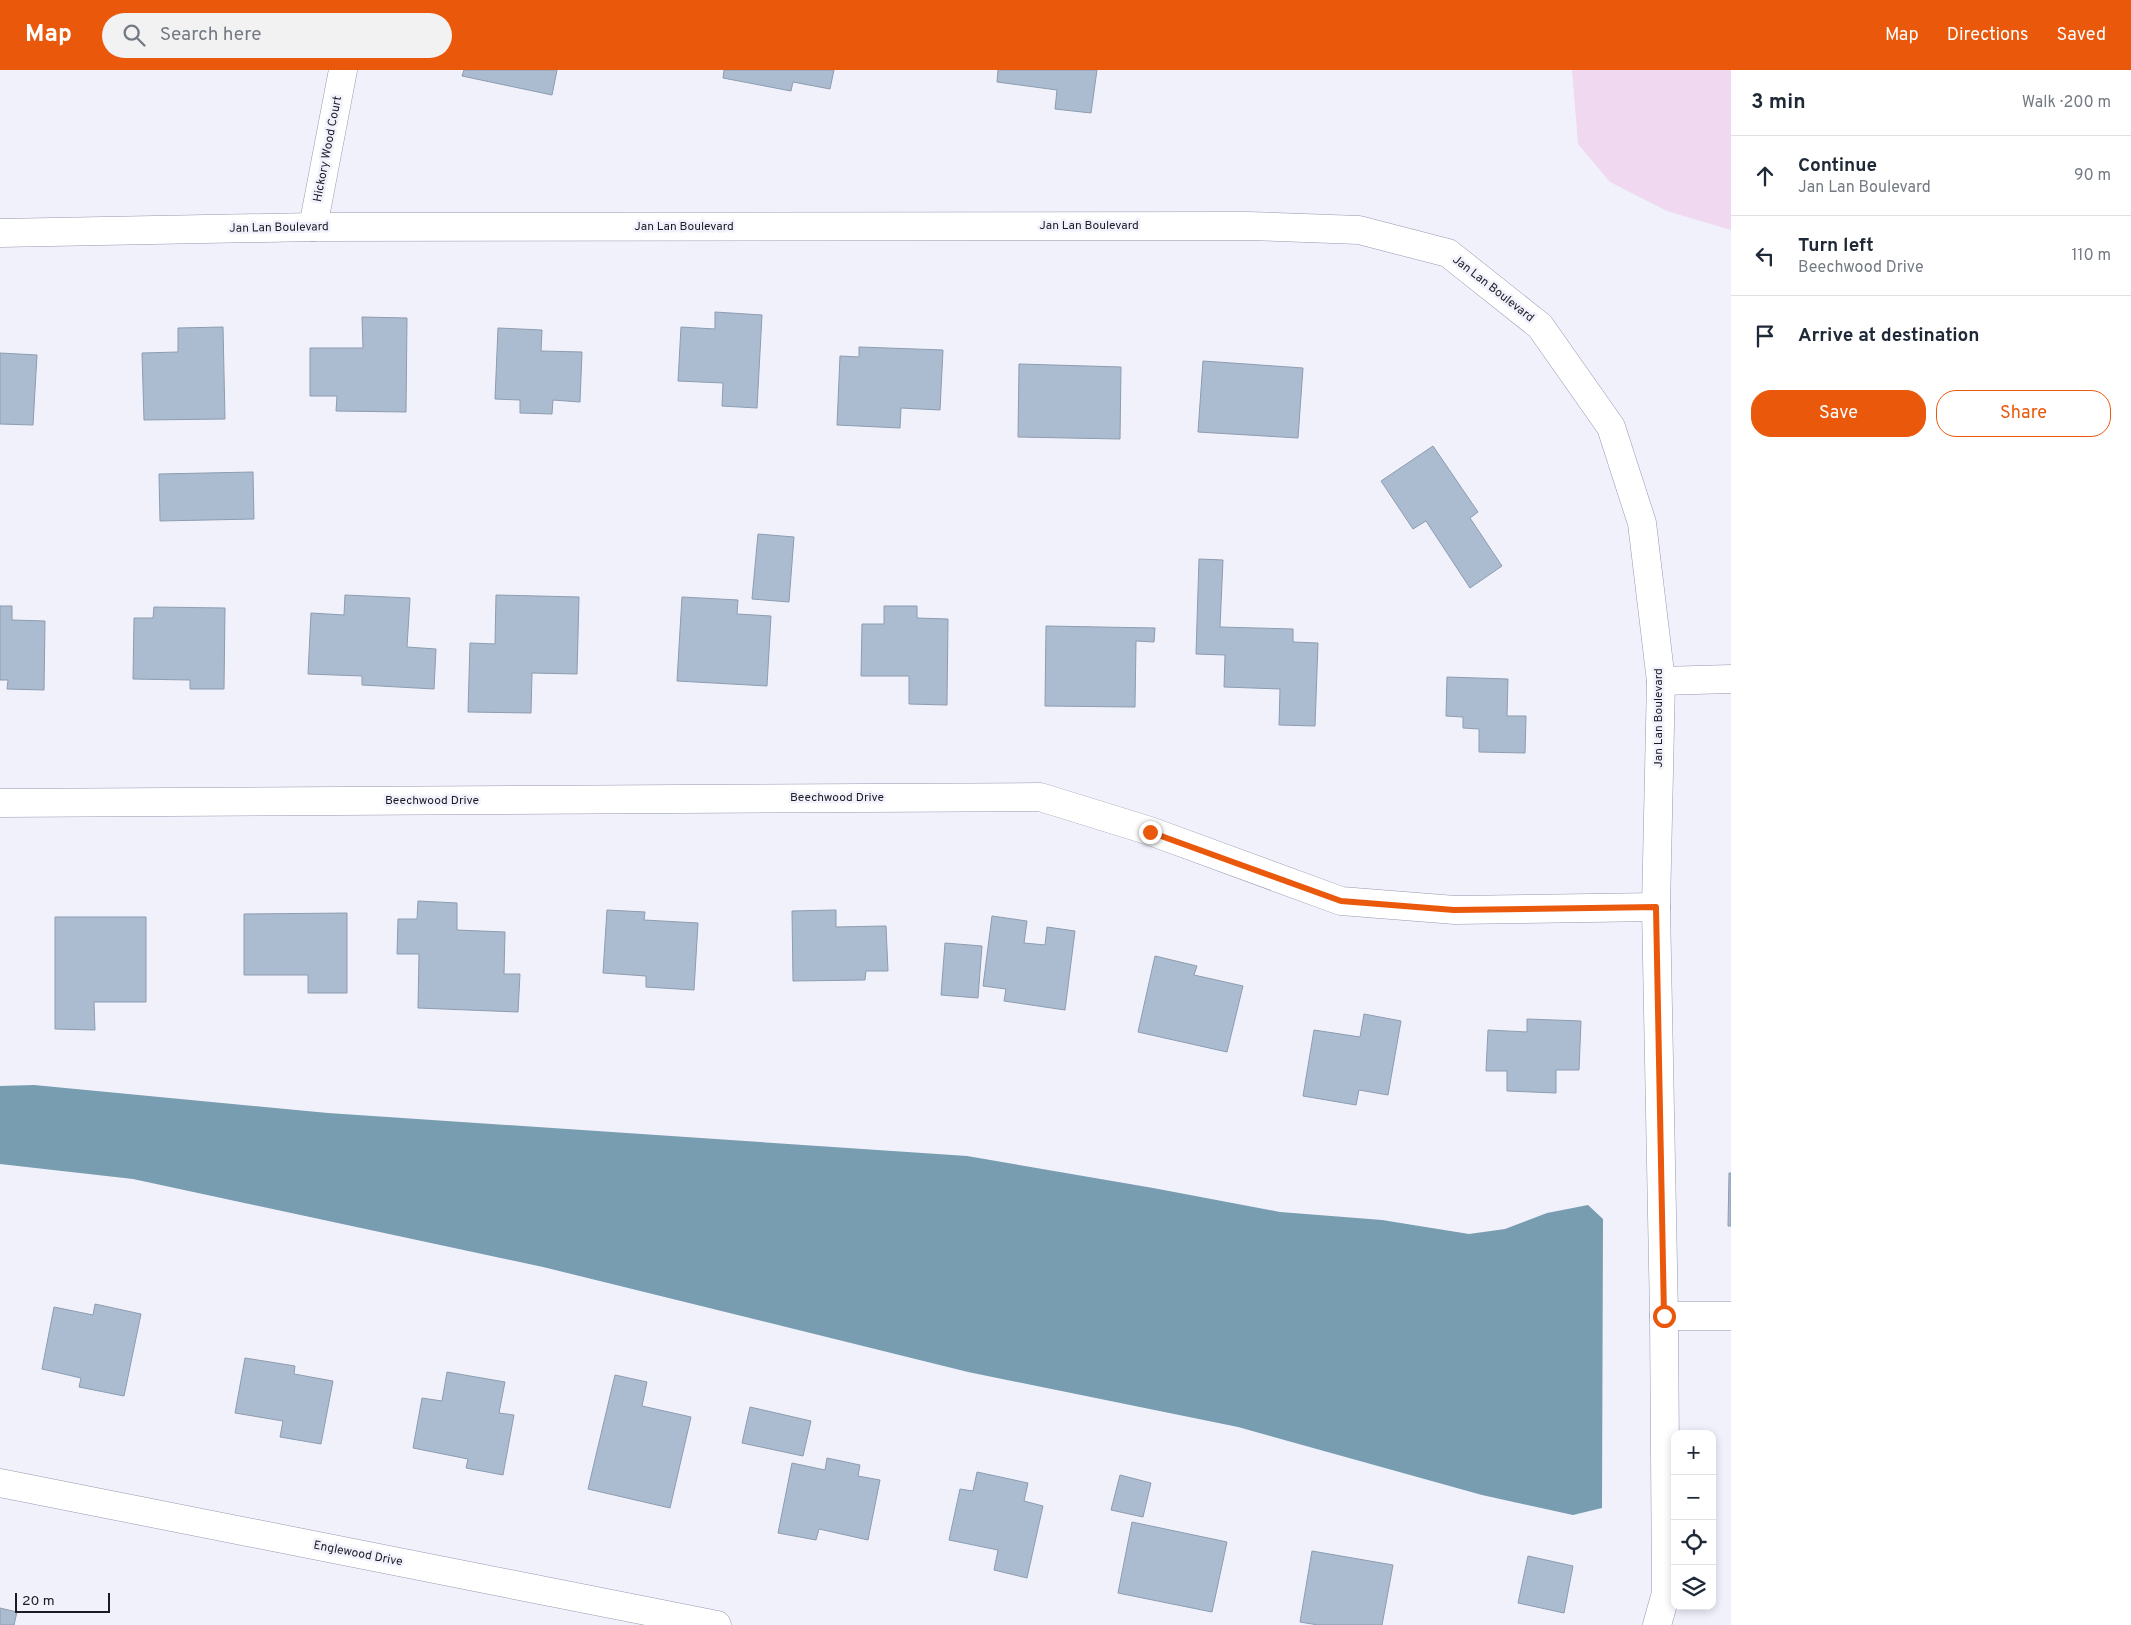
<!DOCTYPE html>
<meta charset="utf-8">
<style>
body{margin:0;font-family:Overpass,sans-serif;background:#f2f2f3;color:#1f2937}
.controls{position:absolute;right:15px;bottom:15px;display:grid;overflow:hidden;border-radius:10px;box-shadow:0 2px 8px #0003}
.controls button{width:45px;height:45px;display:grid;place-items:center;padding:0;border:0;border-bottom:1px solid #e0e1e3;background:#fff;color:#1f2937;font:25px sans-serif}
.scale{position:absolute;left:15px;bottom:12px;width:95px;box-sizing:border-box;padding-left:5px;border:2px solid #1a1b24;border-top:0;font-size:14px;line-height:18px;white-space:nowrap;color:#1a1b24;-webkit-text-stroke:4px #f0f1fb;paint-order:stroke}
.stop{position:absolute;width:15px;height:15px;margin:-11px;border:4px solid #ea580c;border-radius:50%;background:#fff}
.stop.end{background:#ea580c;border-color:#fff;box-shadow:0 1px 5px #0008}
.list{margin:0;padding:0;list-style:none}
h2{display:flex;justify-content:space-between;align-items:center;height:65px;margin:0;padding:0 20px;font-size:21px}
h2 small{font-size:16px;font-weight:400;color:#747a83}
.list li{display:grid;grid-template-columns:32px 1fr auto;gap:15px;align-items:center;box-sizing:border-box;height:80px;padding:0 20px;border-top:1px solid #e0e1e3}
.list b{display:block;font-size:19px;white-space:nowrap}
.list p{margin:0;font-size:16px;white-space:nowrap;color:#747a83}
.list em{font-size:16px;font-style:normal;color:#747a83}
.actions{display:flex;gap:10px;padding:15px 20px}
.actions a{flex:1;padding:11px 0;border:1px solid #ea580c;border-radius:20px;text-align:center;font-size:18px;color:#ea580c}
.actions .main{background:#ea580c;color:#fff}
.icon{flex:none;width:28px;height:28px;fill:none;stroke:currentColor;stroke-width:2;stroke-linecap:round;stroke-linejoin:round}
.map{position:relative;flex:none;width:1731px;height:1555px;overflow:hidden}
header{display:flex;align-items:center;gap:30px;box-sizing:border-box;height:70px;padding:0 25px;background:#ea580c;color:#fff}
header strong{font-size:24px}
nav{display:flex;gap:28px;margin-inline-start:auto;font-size:18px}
.search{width:350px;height:45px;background:#f2f2f3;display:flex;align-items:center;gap:12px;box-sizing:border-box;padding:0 18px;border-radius:28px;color:#747a83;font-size:19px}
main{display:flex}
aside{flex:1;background:#fff}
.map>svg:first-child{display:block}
.green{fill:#f0d8f1}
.water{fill:#789cb0}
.building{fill:#acbcd0;stroke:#8d9cb0}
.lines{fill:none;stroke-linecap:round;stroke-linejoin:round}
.minor-casing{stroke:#9699b0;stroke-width:29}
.minor{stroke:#fff;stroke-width:28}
.route{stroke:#ea580c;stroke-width:6}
.labels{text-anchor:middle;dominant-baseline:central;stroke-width:5;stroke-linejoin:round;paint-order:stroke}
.street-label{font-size:12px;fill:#1a1b24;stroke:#f0f1fb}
</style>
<header>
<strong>Map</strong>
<div class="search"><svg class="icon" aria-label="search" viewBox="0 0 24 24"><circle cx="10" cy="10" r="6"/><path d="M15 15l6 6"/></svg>Search here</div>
<nav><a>Map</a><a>Directions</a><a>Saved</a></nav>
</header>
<main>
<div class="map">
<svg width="1731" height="1555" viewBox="0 0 1731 1555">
<rect width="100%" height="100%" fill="#f0f1fb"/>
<polygon class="green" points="1572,0 1731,0 1731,160 1667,141 1610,112 1578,74"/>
<polygon class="water" points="34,1015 328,1043 967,1086 1153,1118 1280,1142 1382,1150 1469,1164 1505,1159 1547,1143 1588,1135 1603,1149 1602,1438 1573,1445 1482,1425 1238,1357 968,1302 543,1197 133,1109 0,1094 0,1016"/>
<g class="building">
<polygon points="464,0 557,0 552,25 462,6"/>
<polygon points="724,0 834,0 830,19 793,12 791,21 723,8"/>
<polygon points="998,0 1097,0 1091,43 1055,39 1057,20 997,12"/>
<polygon points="715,242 762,245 757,338 722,336 723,313 678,311 681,257 715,259"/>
<polygon points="362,247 407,248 406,342 336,341 337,326 310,326 310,278 363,278"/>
<polygon points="223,257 225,349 144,350 142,283 178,282 178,258"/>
<polygon points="498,258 542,260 541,281 582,282 580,332 553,330 552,344 520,343 520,330 495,329"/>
<polygon points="859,277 943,280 940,340 901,338 900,358 837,355 840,286 859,287"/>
<polygon points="0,283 37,285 33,355 0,354"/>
<polygon points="1203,291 1303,298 1298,368 1198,362"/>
<polygon points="1019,294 1121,297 1120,369 1018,367"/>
<polygon points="1433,376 1478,442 1470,448 1502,496 1470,518 1426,451 1413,459 1381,411"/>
<polygon points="253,402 254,449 160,451 159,404"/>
<polygon points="758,464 794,467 789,532 752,529"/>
<polygon points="1199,489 1223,490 1220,557 1293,559 1293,572 1318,573 1315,656 1279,655 1280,619 1224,617 1225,585 1196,584"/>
<polygon points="345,525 410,528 407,577 436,579 434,619 362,615 362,606 308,604 311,543 344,545"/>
<polygon points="496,525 579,527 577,604 532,603 531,643 468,642 470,573 495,574"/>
<polygon points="682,527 738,530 737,544 771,546 767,616 677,611"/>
<polygon points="0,536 12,536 12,550 45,551 44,620 7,619 8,610 0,610"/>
<polygon points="884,536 917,536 917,548 948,549 947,635 909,634 909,606 861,606 862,554 884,554"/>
<polygon points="154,537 225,538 224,619 190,619 190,610 133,609 134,548 153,548"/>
<polygon points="1046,556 1155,558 1154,572 1136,571 1135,637 1045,636"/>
<polygon points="1447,607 1508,609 1507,646 1526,646 1525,683 1479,682 1479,659 1463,658 1463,647 1446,646"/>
<polygon points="418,831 457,833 457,860 505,862 504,904 520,904 518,942 418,938 419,884 397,884 398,849 417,849"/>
<polygon points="607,840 645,842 644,850 698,853 694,920 646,917 646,906 603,903"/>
<polygon points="836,840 836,857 886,856 888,901 866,901 865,910 793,911 792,841"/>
<polygon points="347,843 347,923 308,923 308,905 244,905 244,844"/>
<polygon points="992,846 1027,851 1024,873 1045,875 1047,857 1075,861 1065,940 1004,931 1006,919 983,916"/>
<polygon points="55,847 146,847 146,932 94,932 95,960 55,959"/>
<polygon points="945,873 982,876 978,928 941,925"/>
<polygon points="1155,886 1197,896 1194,905 1243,916 1227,982 1138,962"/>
<polygon points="1364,944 1401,951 1388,1025 1359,1020 1356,1035 1303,1026 1314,960 1360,967"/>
<polygon points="1527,949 1581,951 1579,1000 1556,1000 1556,1023 1507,1021 1507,1001 1486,1001 1488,960 1527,962"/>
<polygon points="1729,1103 1731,1103 1731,1156 1728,1156"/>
<polygon points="95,1234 141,1244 124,1326 79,1317 81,1308 42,1299 54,1237 93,1245"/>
<polygon points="245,1288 295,1296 294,1304 333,1311 321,1374 280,1367 283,1351 235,1343"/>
<polygon points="447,1302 505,1312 499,1343 514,1345 503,1405 466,1398 468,1389 413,1378 422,1328 442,1331"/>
<polygon points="615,1305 647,1312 642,1336 691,1347 670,1438 588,1419"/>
<polygon points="750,1337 811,1351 803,1386 742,1373"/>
<polygon points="827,1388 860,1395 858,1406 880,1410 868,1470 819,1459 816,1470 778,1463 792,1393 825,1400"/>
<polygon points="977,1402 1028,1413 1024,1431 1043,1436 1027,1508 994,1500 998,1480 949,1470 960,1419 973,1421"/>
<polygon points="1120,1405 1151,1413 1143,1447 1111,1440"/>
<polygon points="1132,1452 1227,1472 1212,1542 1118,1523"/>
<polygon points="1312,1481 1393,1495 1382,1555 1318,1555 1300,1552"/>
<polygon points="1528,1486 1573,1496 1564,1543 1518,1533"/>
<polygon points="0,1538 17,1542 14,1555 0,1555"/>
</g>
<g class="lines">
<defs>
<g id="minor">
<polyline points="313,157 343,0"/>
<polyline points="0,163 313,157 1248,156 1359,160 1448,183 1540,256 1611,357 1642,453 1661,611 1656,837 1664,1246 1666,1523 1657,1555"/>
<polyline points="1661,611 1731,609"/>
<polyline points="0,733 1040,727 1150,761 1341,831 1455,840 1656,837"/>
<polyline points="1664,1246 1731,1246"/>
<polyline points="0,1413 717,1555"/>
</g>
</defs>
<use href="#minor" class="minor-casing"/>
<use href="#minor" class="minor"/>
</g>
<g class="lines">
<polyline class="route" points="1150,762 1341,831 1454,840 1656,837 1664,1246"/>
</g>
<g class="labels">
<g class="street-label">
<text transform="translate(328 79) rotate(-79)">Hickory Wood Court</text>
<text x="1089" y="156">Jan Lan Boulevard</text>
<text x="684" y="157">Jan Lan Boulevard</text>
<text transform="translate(279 158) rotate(-1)">Jan Lan Boulevard</text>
<text transform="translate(1493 219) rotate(38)">Jan Lan Boulevard</text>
<text transform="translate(1659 648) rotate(-90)">Jan Lan Boulevard</text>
<text x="837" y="728">Beechwood Drive</text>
<text x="432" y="731">Beechwood Drive</text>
<text transform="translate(358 1484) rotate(11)">Englewood Drive</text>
</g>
</g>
</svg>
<div class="controls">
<button>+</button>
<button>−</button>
<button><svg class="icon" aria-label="locate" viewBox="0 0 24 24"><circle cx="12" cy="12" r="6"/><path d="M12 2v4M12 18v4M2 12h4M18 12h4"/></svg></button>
<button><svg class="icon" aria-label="layers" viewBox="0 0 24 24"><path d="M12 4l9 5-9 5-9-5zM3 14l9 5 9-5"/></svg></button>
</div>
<div class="scale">20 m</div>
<div class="stop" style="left:1664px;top:1246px"></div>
<div class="stop end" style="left:1150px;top:762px"></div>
</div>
<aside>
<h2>3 min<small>Walk · 200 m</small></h2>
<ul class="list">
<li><svg class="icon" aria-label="ahead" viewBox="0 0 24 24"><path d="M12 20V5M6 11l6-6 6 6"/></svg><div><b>Continue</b><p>Jan Lan Boulevard</p></div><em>90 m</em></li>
<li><svg class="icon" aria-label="left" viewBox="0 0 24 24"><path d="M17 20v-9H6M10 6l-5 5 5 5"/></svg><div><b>Turn left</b><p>Beechwood Drive</p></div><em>110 m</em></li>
<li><svg class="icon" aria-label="arrive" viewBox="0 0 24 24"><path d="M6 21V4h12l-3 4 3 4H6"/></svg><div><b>Arrive at destination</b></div></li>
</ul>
<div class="actions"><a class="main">Save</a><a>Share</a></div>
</aside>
</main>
